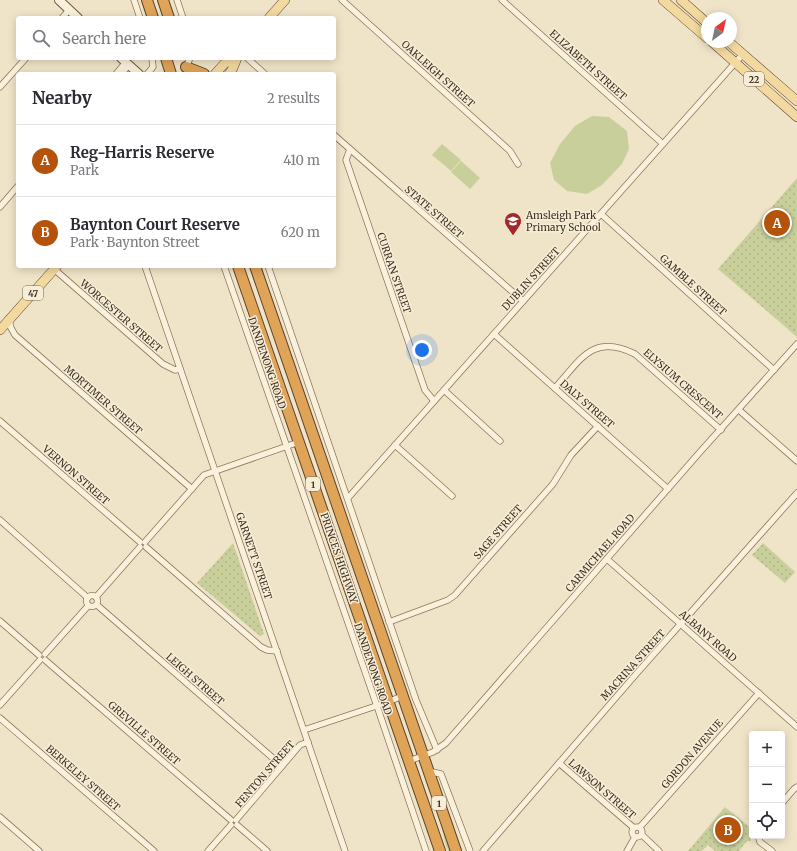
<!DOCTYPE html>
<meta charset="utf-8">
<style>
body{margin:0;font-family:Merriweather,serif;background:#f2f2f3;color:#2b2b33}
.controls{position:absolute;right:12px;bottom:12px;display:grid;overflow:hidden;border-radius:4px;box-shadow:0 2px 10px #0003}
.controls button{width:36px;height:36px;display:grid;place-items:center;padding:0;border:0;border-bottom:1px solid #e1e1e2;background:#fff;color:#2b2b33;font:20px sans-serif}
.compass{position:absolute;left:701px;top:12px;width:36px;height:36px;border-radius:50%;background:#fff;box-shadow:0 2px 10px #0003;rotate:33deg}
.you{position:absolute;left:422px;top:350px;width:14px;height:14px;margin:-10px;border:3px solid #fff;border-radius:50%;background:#1a73e8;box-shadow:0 0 0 6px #1a73e833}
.badge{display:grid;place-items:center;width:26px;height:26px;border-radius:50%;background:#b45309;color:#fff;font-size:13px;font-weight:700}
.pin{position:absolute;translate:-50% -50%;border:2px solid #fff;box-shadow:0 1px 4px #0006}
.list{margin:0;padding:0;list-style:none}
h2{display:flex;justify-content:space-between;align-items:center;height:52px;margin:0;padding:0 16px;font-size:17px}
h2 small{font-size:13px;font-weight:400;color:#7c7c81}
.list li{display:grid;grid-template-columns:26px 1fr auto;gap:12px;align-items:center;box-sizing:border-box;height:72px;padding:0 16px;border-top:1px solid #e1e1e2}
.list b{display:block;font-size:15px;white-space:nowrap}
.list p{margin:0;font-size:13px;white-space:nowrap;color:#7c7c81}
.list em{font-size:13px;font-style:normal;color:#7c7c81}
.icon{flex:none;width:22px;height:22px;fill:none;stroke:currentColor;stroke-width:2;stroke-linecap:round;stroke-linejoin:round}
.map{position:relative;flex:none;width:797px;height:851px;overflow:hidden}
.search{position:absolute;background:#fff;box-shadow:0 2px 10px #0003;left:16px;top:16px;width:320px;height:44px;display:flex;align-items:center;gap:10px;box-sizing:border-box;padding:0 14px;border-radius:4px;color:#7c7c81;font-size:15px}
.panel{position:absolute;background:#fff;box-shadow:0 2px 10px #0003;left:16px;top:72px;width:320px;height:196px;border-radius:4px}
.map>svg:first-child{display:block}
.grass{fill:url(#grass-dots)}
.garden{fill:#c9cf9b}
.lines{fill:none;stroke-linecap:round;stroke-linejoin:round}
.street-casing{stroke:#8d765c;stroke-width:7}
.secondary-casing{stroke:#6f573f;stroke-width:10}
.primary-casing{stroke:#5b4430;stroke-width:10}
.highway-casing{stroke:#5b4430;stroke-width:12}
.street{stroke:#faf1dc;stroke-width:5.5}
.secondary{stroke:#faf1dc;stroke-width:8}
.primary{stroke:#f3d9a0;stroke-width:9}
.highway{stroke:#e0a458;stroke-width:10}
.labels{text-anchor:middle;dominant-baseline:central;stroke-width:3;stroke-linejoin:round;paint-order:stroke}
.shield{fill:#f7eed8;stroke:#756857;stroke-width:1}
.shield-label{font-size:9px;font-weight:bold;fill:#3d2e20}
.street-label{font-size:10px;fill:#3d2e20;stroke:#f7eed8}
.poi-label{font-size:10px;fill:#3d2e20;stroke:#f7eed8;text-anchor:start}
</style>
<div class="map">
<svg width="797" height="851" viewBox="0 0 797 851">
<defs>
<pattern id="grass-dots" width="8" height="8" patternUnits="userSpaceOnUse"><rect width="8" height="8" fill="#c9cf9b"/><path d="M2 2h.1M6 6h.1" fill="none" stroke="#aeb285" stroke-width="1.8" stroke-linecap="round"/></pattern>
</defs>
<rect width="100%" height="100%" fill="#f0e4c8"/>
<g class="grass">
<polygon points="797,178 797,337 718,269"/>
<polygon points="233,543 264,634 260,636 197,583"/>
<polygon points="763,543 795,572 785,583 752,555"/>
<polygon points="725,807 748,826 752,826 751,841 747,841 739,851 715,851 708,845 702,851 688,851"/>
<polygon points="441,824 451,851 448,851 444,839"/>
</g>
<g class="garden">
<polygon points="592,116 609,117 627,131 629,149 622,164 602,185 587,194 567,191 554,180 550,163 560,144 575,126"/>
<polygon points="442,144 461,160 451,171 432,155"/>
<polygon points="461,161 480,178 470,189 451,172"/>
<polygon points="788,217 790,220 797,223 797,229 786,224 785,218"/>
</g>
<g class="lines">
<defs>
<g id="street">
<polyline points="134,0 140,18"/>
<polyline points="177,0 183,18"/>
<polyline points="342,0 510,151 518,164"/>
<polyline points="502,0 663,144"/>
<polyline points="62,18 69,10"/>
<polyline points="247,58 265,74"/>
<polyline points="186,67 190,58"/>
<polyline points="116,74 126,62"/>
<polyline points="121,74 129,65"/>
<polyline points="147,74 153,67 152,58"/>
<polyline points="0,87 26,58"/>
<polyline points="334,135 523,301"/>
<polyline points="350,149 346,160 425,390 434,401"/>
<polyline points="0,207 18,186"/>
<polyline points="601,214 774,370"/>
<polyline points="145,266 345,851"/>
<polyline points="224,266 377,706 426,851"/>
<polyline points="268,266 416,700 437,750"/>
<polyline points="54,269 163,364 175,370 180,369"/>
<polyline points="9,320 11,328 15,335 192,489"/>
<polyline points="494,334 668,489"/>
<path d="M555,388C581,359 593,333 635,354L721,430"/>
<polyline points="444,390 500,441"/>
<polyline points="739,410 797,461"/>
<polyline points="0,421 140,542"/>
<polyline points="395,445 452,496"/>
<polyline points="348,498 743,54"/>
<polyline points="0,520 88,598"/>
<polyline points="145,542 204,475 299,442"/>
<polyline points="146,547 261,647 267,650 277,651"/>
<polyline points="607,559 797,727"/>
<circle cx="92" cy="601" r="5.5"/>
<polyline points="96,597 140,547"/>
<polyline points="97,605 282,766"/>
<polyline points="0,621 39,655"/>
<polyline points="389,622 448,600 455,595 553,484 571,455 598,426"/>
<polyline points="45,654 88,606"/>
<polyline points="45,660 231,820"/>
<polyline points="0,705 40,660"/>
<polyline points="0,718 154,851"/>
<polyline points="304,730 388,702 402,696"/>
<polyline points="409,761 433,752 446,743 700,452 797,344"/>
<polyline points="559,763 634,828"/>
<polyline points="428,771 441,774 470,851"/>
<polyline points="782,803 794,789 797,787"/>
<polyline points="0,817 39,851"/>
<polyline points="236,820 300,745 308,742"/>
<polyline points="237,825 267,851"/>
<circle cx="637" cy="832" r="5"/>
<polyline points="640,827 759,693"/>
<polyline points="642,835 659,851"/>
<polyline points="758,836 760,842 772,851"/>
<polyline points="208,851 231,825"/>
<polyline points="483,851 637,673 797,493"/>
<polyline points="627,851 635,837"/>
</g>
<g id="secondary">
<polyline points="59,0 78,18"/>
<polyline points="121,58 139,74"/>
</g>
<g id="primary">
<polyline points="663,0 707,38"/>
<polyline points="681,0 707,23"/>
<polyline points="269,18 285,0"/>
<polyline points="712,42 797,117"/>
<polyline points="729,42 797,101"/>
<polyline points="215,74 224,64 234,58"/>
<polyline points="229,74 232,70 237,58"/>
<polyline points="0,330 57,266"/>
</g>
<g id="highway">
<polyline points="147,0 153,18"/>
<polyline points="163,0 169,18"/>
<polyline points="166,58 171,74"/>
<polyline points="186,67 204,74"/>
<polyline points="238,266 440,851"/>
<polyline points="255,266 456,851"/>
</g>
</defs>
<use href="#street" class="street-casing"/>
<use href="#secondary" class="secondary-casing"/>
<use href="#primary" class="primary-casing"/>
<use href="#highway" class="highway-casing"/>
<use href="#street" class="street"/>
<use href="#secondary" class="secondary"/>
<use href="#primary" class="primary"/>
<use href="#highway" class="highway"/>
</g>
<defs>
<symbol id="school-pin" viewBox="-11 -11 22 30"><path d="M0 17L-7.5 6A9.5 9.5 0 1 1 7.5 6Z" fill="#9e2a2b" stroke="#f7eed8"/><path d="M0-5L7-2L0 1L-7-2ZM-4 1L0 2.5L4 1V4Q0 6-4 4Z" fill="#fff"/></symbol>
</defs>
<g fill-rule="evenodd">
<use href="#school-pin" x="503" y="211" width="20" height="27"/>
</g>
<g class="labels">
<g class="shield">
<rect x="744" y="72" width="20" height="14" rx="3"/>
<rect x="23" y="286" width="20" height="14" rx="3"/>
<rect x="306" y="477" width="14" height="14" rx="3"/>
<rect x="432" y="796" width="14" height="14" rx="3"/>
</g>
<g class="shield-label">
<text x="754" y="79">22</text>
<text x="33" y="293">47</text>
<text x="313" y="484">1</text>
<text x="439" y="803">1</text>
</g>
<g class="street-label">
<text transform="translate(588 65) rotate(42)">ELIZABETH STREET</text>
<text transform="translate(438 74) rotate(42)">OAKLEIGH STREET</text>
<text transform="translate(434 212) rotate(41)">STATE STREET</text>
<text transform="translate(394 273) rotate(71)">CURRAN STREET</text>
<text transform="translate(531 279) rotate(-48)">DUBLIN STREET</text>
<text transform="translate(693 285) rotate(42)">GAMBLE STREET</text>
<text transform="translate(121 316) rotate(41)">WORCESTER STREET</text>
<text transform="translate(267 363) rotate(71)">DANDENONG ROAD</text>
<text transform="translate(683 384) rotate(41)">ELYSIUM CRESCENT</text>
<text transform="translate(103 400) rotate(41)">MORTIMER STREET</text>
<text transform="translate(587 404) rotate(41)">DALY STREET</text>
<text transform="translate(76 475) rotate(41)">VERNON STREET</text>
<text transform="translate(498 532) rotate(-49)">SAGE STREET</text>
<text transform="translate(600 553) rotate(-49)">CARMICHAEL ROAD</text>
<text transform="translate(254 556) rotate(71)">GARNETT STREET</text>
<text transform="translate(339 558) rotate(71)">PRINCES HIGHWAY</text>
<text transform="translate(708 636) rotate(41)">ALBANY ROAD</text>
<text transform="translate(633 665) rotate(-48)">MACRINA STREET</text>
<text transform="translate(373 669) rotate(71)">DANDENONG ROAD</text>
<text transform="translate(195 679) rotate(41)">LEIGH STREET</text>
<text transform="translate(144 733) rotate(41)">GREVILLE STREET</text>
<text transform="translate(692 754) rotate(-49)">GORDON AVENUE</text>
<text transform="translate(265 774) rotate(-49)">FENTON STREET</text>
<text transform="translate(83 778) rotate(41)">BERKELEY STREET</text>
<text transform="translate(602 789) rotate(41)">LAWSON STREET</text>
</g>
<g class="poi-label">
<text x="526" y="215">Amsleigh Park<tspan x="526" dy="12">Primary School</tspan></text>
</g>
</g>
</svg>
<div class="controls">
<button>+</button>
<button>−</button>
<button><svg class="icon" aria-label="locate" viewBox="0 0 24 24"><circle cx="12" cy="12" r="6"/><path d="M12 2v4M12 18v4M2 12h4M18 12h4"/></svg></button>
</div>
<svg class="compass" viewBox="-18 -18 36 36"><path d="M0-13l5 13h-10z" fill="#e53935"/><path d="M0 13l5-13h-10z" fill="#7c7c81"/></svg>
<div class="you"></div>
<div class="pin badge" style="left:777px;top:223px">A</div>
<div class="pin badge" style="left:728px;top:830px">B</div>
<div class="search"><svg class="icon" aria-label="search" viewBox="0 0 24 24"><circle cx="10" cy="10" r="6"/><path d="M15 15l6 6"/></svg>Search here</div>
<section class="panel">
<h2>Nearby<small>2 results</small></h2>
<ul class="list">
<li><span class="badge">A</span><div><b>Reg-Harris Reserve</b><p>Park</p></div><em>410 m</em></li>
<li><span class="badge">B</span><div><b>Baynton Court Reserve</b><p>Park · Baynton Street</p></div><em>620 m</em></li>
</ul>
</section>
</div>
